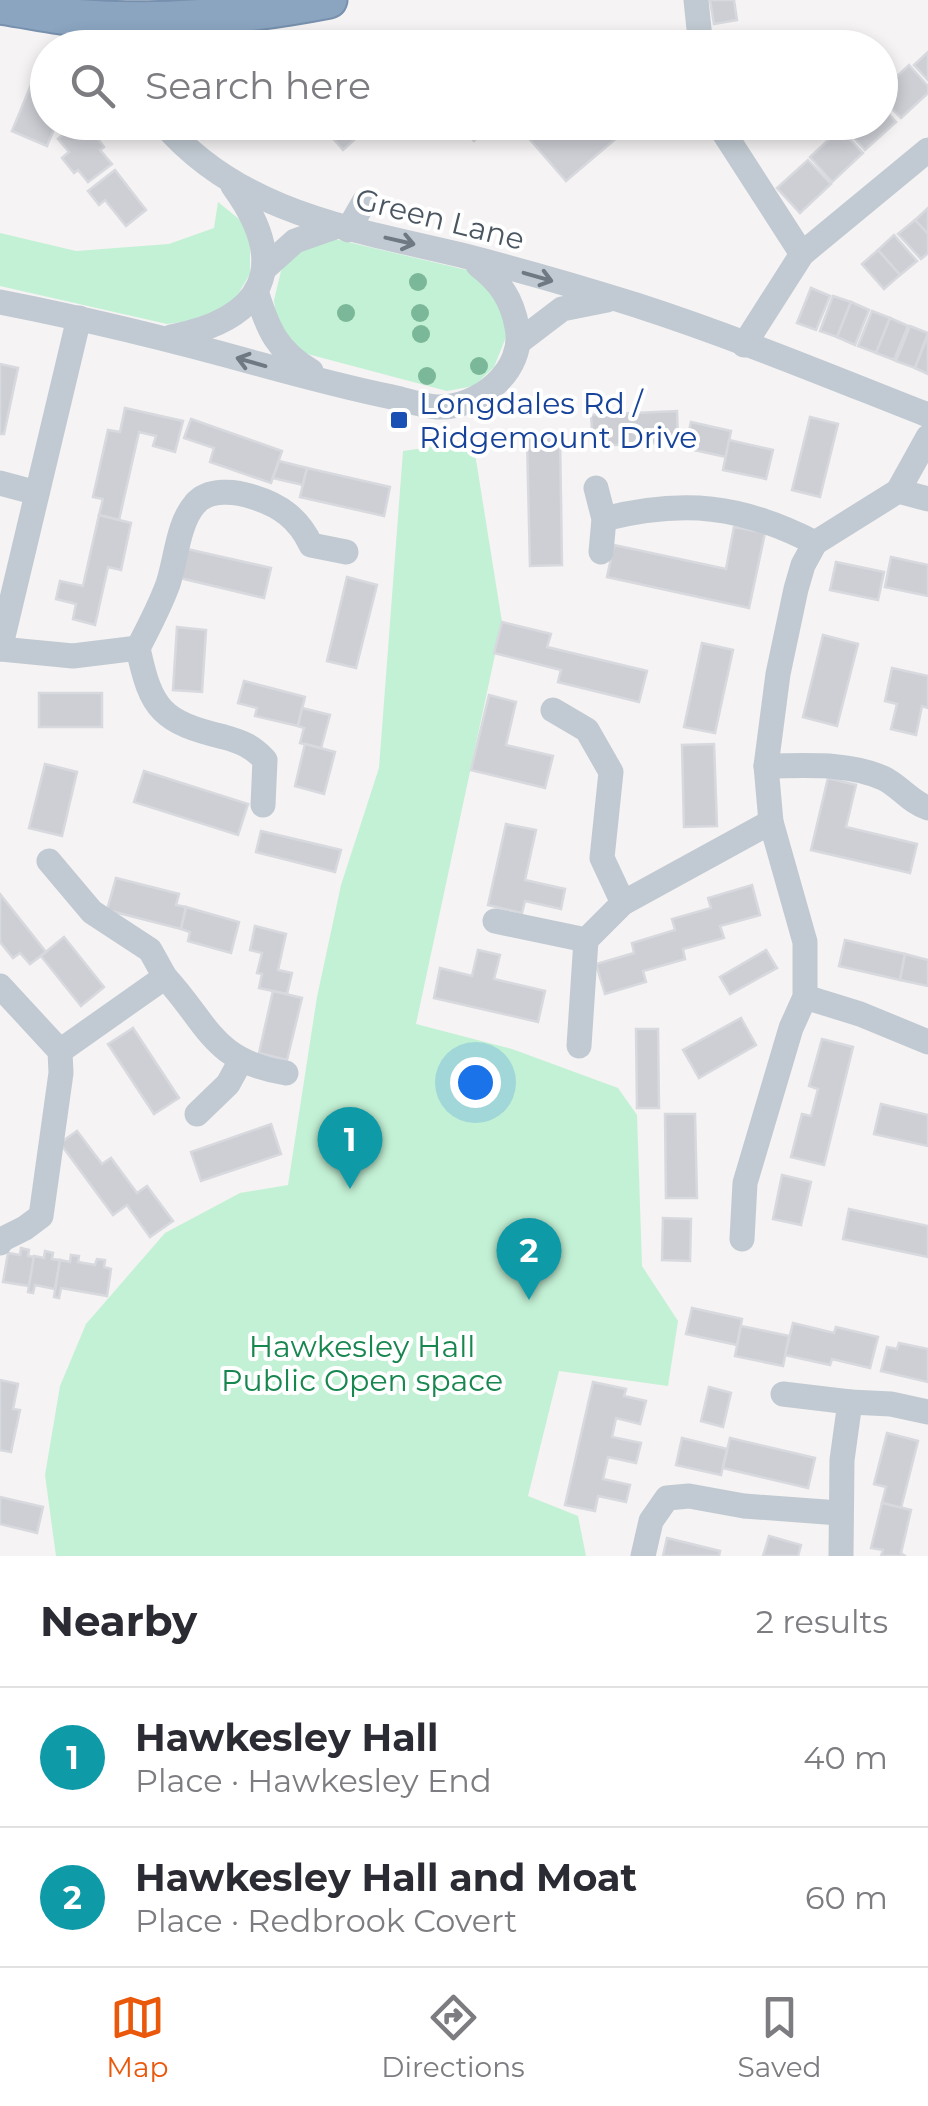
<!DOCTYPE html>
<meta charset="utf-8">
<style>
body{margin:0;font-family:Montserrat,sans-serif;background:#f2f2f3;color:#2b2b33}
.you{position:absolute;left:475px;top:1082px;width:35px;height:35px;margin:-25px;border:8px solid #fff;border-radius:50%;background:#1a73e8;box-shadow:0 0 0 15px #1a73e833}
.badge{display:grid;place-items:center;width:65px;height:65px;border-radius:50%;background:#ea580c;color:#fff;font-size:32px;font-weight:700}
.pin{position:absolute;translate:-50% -82px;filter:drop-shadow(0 2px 5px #0008)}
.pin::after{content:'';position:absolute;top:52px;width:35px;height:30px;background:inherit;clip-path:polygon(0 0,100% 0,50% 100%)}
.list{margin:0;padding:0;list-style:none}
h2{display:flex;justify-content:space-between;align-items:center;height:130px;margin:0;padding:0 40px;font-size:42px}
h2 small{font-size:32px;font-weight:400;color:#7c7c81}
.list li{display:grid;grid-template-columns:65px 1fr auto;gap:30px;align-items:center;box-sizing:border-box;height:140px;padding:0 40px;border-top:2px solid #e1e1e2}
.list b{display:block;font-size:38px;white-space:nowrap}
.list p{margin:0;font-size:32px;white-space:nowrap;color:#7c7c81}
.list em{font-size:32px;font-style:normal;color:#7c7c81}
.icon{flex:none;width:55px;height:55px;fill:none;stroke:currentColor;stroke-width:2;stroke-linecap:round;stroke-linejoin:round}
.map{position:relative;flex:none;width:928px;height:1556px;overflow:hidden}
.search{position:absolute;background:#fff;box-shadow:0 5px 15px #0003;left:30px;right:30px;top:30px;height:110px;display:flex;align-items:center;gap:25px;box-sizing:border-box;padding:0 35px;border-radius:55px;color:#7c7c81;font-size:38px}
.sheet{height:410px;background:#fff}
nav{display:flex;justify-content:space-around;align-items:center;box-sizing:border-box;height:140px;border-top:2px solid #e1e1e2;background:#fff;font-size:28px;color:#7c7c81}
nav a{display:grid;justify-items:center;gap:5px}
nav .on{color:#ea580c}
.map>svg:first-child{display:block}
.green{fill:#c3f1d5}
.building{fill:#cdcfd5;stroke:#d7d9de;stroke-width:2.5}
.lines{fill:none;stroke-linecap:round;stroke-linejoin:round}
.highway-casing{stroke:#7690ad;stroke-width:39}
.minor{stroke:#c1cad2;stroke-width:25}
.highway{stroke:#8ba5c1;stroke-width:35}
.tree{fill:#7bb799}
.oneway{stroke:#6e7983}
.transit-dot{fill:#1a4fb4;stroke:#fff;stroke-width:4}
.labels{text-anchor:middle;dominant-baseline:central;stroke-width:8;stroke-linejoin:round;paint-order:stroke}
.street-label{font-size:30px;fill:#4a5661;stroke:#fff}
.transit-label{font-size:30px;fill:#164399;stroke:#fff;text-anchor:start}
.park-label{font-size:30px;fill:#17864f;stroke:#fff}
</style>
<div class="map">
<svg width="928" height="1556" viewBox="0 0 928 1556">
<rect width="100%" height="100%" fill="#f5f3f3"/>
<g class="green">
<polygon points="218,202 250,228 250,274 232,304 205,319 167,324 0,286 0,233 76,251 169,244 214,228"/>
<polygon points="335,239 471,271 501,301 508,332 494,367 474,386 447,391 300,352 277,327 274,300 281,271 295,252"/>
<polygon points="473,441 502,622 416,1024 512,1049 618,1088 637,1115 642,1266 678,1321 668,1386 559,1371 528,1496 578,1516 586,1556 56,1556 45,1475 60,1386 86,1324 165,1233 240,1193 288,1185 317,997 341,885 379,768 403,451"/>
</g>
<g class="building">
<polygon points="710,0 734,0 737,20 714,24"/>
<polygon points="769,40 770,48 737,48 737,47"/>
<polygon points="928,52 928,80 914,65"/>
<polygon points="909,65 928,86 928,93 901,118 880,96 880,92"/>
<polygon points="31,85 48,92 45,111 48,122 57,122 47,146 12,131"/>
<polygon points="880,105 896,122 865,150 843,126 846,122 880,122"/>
<polygon points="78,122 85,122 104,147 100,150 112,164 88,182 78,170 74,173 62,158 69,152 58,139"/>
<polygon points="319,122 374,122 343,150"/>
<polygon points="456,122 493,122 474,141"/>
<polygon points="542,122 620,122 626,130 566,181 527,136"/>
<polygon points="749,122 787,122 787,124 751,131"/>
<polygon points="840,129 863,153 832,182 810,157"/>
<polygon points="808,160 831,184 800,213 777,188"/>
<polygon points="115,170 146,210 126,226 105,200 99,205 88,191"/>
<polygon points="928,208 928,234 915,220"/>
<polygon points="915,220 928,234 928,253 921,259 898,234"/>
<polygon points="894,235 917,261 900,275 878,250"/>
<polygon points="878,250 900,275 884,289 862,264"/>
<polygon points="811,288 830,296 816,330 797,323"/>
<polygon points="833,296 851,302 837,337 820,331"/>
<polygon points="851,302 869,310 855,345 837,337"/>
<polygon points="872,311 890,318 876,353 858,346"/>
<polygon points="890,318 908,326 894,360 876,353"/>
<polygon points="910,326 928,333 915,368 896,361"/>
<polygon points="928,335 928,374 915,368"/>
<polygon points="0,364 18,368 4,434 0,434"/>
<polygon points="125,408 183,421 175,452 153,446 156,436 139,432 119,520 99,515 103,499 93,497 108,430 120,432"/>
<polygon points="677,411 678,442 593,446 591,415"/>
<polygon points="810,417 838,424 820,497 792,490"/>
<polygon points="191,419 282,451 271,483 210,462 214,448 184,438"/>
<polygon points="691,422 731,431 726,457 685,448"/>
<polygon points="560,437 562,565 530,566 527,438"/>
<polygon points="729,440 773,450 766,479 723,470"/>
<polygon points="279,461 307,468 303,485 273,478"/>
<polygon points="307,468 390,487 384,516 300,497"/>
<polygon points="99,515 131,523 121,570 108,567 95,625 73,619 76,604 56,599 60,581 83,586"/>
<polygon points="734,527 765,533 749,608 607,577 614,545 726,569"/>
<polygon points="187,549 271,568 264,598 180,578"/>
<polygon points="891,557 928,565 928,596 885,587"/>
<polygon points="836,562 884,572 878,600 830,590"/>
<polygon points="347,577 377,585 356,668 327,661"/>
<polygon points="502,622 551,634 547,647 647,671 639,702 558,682 561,670 494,653"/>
<polygon points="177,627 206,630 202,692 173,690"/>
<polygon points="823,635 858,644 837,726 803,717"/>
<polygon points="702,643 733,650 715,733 684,727"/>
<polygon points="892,668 928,676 928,708 922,706 916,735 891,729 897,704 885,701"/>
<polygon points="244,681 305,697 298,726 255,716 257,708 238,703"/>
<rect x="39" y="693" width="63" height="34"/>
<polygon points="489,695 516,702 506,745 553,756 545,788 471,770"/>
<polygon points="302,708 330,715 321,748 300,743 304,728 298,726"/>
<polygon points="305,744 335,752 324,794 295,786"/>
<polygon points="714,744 717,826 684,827 682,745"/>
<polygon points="45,764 77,772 62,836 29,828"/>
<polygon points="144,771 248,804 238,835 134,802"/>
<polygon points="828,778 856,785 846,827 917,844 910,873 811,850"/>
<polygon points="506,824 536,830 525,880 565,889 561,909 525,901 522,913 488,905"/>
<polygon points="261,831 341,850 335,872 256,852"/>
<polygon points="116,878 179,894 176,905 186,907 181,929 107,910"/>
<polygon points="752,885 760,915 720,926 724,938 683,949 685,959 643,971 646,982 605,994 596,964 634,953 632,943 675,930 672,919 711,908 708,898"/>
<polygon points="0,894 46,952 30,964 20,953 13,958 0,942"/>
<polygon points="186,907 239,922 231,953 188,941 190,932 181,929"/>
<polygon points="255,926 286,934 278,970 292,973 287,994 259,988 262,974 257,973 262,953 250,950"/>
<polygon points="64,937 104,987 81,1006 41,956"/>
<polygon points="845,940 905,954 900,980 839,966"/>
<polygon points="478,950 500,955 494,979 545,991 538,1022 434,998 440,968 472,976"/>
<polygon points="766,950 777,968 730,994 720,977"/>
<polygon points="905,954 928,960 928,986 900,980"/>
<polygon points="273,991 302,998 287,1060 259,1053"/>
<polygon points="741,1018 756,1045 699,1078 683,1050"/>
<polygon points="133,1028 179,1098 154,1114 108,1044"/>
<polygon points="636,1029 658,1029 659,1108 637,1108"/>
<polygon points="822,1039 853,1047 824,1165 791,1157 802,1114 811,1116 818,1089 809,1086"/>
<polygon points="881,1104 928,1115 928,1146 874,1134"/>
<polygon points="665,1114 695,1114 697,1198 666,1198"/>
<polygon points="271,1124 281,1154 201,1181 191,1152"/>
<polygon points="77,1131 102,1164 111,1158 137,1193 147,1186 173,1221 150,1237 127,1205 113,1215 60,1143"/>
<polygon points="782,1175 811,1182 801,1225 773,1219"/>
<polygon points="849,1209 928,1226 928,1257 843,1239"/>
<polygon points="663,1218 691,1219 690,1261 662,1260"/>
<polygon points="21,1248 29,1250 28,1256 34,1257 29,1286 3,1282 8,1253 20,1255"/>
<polygon points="45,1251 53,1253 52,1259 60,1260 55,1289 35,1285 33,1293 28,1292 34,1256 44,1258"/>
<polygon points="71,1255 79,1256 78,1262 95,1265 97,1259 105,1260 104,1267 111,1269 107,1296 61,1288 59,1298 54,1297 60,1260 70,1262"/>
<polygon points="692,1308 742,1319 737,1345 686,1334"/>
<polygon points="793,1323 834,1333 836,1327 878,1337 870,1368 832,1359 830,1365 785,1355"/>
<polygon points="741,1326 789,1336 783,1366 735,1356"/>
<polygon points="899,1343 928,1349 928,1382 881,1371 887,1347 897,1349"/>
<polygon points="0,1380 18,1384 13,1409 20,1410 11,1452 0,1450"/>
<polygon points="593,1382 626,1389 624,1396 646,1401 640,1424 616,1418 612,1437 641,1443 636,1463 608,1457 603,1479 630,1485 626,1502 598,1496 595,1511 565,1505"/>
<polygon points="709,1387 731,1393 723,1427 701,1421"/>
<polygon points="887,1433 918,1441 901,1508 882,1503 886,1487 874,1484"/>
<polygon points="682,1438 727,1449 721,1475 676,1465"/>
<polygon points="730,1438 815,1458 808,1488 723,1468"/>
<polygon points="0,1497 43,1507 37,1533 0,1524"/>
<polygon points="882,1503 911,1510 901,1553 905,1556 881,1556 883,1550 871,1548"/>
<polygon points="769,1536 801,1545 798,1556 763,1556"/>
<polygon points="667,1538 720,1551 719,1556 663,1556"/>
</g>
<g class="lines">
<defs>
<path id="highway" d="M0,6C20,9 41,13 61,16C150,25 242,17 329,0"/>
</defs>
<use href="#highway" class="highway-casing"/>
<g class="minor">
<polyline points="696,0 701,48"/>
<polyline points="60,16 81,28 98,48"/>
<polyline points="152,48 166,20"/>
<path d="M162,122C239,213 352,229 461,255C520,270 579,287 636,305C735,337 831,377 928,415"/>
<polyline points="721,122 724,133 802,254"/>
<polyline points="348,230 364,202"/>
<polyline points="264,269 295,241 335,227"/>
<path d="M257,294C268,329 277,351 311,371"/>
<path d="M0,302C87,319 173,340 259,364C303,376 347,388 392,397C406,400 422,406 437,407C478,409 526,370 517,327C512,299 500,282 478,265"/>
<path d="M171,337C265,319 291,266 233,186"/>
<polyline points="520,341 562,309 607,300"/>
<polyline points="744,345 802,254 928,150"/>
<polyline points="0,483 37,493"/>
<polyline points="596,488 604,519 601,552"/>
<polyline points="898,491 928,499"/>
<path d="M604,519C683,499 742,505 815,543"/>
<path d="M138,648C149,627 160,606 168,584C176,560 178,523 195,504C208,488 236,491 253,497C280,505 299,519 311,545L346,552"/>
<path d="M0,649L73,656L138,648C151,710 162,722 224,737C242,742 252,746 265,760L263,805"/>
<polyline points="0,649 79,318"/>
<polyline points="553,710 587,730 611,772 602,858 623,903"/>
<path d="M766,766C805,766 847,762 883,778C900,786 910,802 928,808"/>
<polyline points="49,861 92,912 150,950 165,977"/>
<polyline points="495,921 586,940 623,903 771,822"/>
<polyline points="0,986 60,1051 61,1073 41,1216 25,1228 1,1240 0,1243"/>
<polyline points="805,997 860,1014 928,1042"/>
<polyline points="579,1046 586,940"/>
<path d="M60,1051L165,977C210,1026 212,1061 286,1073"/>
<polyline points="197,1114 228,1084 240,1062"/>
<polyline points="742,1239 745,1183 791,1028 805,997 805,942 771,822 766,766 778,674 796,589 803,565 815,543 898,491 928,437"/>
<polyline points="783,1394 850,1402 842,1460 841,1556"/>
<polyline points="850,1402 891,1404 928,1412"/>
<polyline points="643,1556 651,1521 667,1498 689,1496 744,1506 839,1513"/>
</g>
<use href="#highway" class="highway"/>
</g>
<g class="tree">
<circle cx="418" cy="282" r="9"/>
<circle cx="346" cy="313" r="9"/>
<circle cx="420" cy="313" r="9"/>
<circle cx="421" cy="334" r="9"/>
<circle cx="479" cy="366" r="9"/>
<circle cx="427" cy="376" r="9"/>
</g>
<defs><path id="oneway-shaft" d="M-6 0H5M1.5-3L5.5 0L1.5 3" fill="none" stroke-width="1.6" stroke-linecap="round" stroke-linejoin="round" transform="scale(2.5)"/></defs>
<g class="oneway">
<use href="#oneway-shaft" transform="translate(400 241) rotate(13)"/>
<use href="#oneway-shaft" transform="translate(538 277) rotate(16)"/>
<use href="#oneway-shaft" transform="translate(251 362) rotate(-164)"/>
</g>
<rect class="transit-dot" x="389" y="410" width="20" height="20" rx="5"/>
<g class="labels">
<g class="street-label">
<text transform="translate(440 219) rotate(14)">Green Lane</text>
</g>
<g class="transit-label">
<text x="419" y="403">Longdales Rd /<tspan x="419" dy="34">Ridgemount Drive</tspan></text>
</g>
<g class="park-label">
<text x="362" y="1346">Hawkesley Hall<tspan x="362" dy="34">Public Open space</tspan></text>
</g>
</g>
</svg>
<div class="you"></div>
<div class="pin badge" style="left:350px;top:1189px;background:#0f9aa8">1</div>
<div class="pin badge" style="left:529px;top:1300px;background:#0f9aa8">2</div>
<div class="search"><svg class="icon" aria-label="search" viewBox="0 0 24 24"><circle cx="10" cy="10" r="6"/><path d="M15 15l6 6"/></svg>Search here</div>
</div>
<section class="sheet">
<h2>Nearby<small>2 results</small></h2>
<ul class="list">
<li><span class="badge" style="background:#0f9aa8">1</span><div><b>Hawkesley Hall</b><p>Place · Hawkesley End</p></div><em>40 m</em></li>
<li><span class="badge" style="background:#0f9aa8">2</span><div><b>Hawkesley Hall and Moat</b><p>Place · Redbrook Covert</p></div><em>60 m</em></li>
</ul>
</section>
<nav>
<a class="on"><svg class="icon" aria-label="map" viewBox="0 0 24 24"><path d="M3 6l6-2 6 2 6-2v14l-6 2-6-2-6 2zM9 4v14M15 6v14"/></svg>Map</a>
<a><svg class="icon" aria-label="directions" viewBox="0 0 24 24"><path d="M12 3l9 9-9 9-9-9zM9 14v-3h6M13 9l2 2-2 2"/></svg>Directions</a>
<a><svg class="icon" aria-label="saved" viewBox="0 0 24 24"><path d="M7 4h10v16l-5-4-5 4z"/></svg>Saved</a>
</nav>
